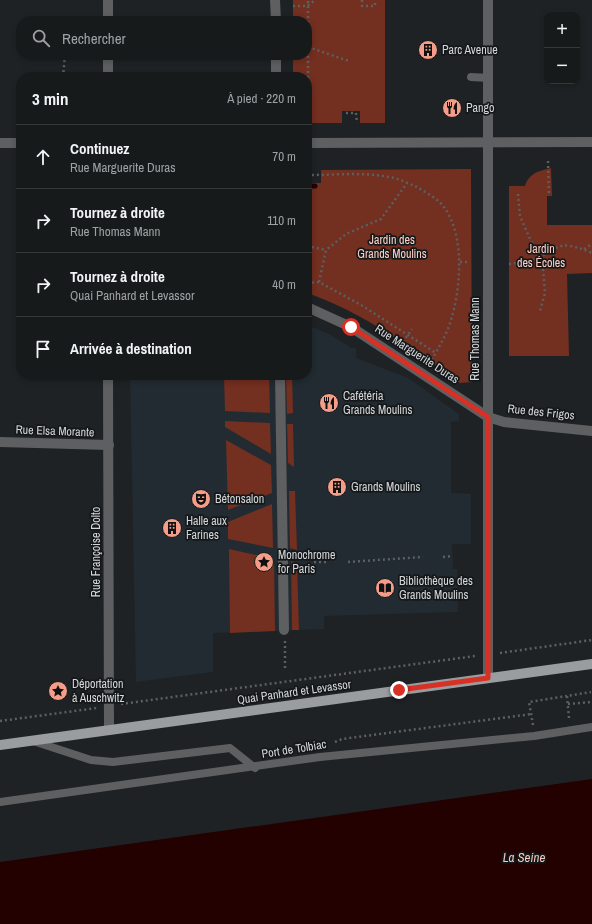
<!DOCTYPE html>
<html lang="fr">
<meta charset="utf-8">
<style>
body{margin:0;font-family:"Archivo Narrow",sans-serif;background:#242728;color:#f1f3f6}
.controls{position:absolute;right:12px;top:12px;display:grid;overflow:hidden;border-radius:8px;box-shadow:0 2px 6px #0003}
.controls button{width:36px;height:36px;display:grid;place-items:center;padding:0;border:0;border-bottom:1px solid #36383a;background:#171a1b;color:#f1f3f6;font:20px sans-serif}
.stop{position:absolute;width:12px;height:12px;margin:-9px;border:3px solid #d93025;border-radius:50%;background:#fff}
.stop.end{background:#d93025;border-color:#fff;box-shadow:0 1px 4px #0008}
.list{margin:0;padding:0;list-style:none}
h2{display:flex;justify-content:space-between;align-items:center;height:52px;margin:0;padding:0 16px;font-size:17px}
h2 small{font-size:13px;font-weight:400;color:#9ea1a3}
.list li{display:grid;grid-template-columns:26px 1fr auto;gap:12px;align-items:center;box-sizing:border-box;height:64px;padding:0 16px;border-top:1px solid #36383a}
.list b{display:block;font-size:15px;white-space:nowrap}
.list p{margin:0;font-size:13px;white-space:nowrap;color:#9ea1a3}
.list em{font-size:13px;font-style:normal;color:#9ea1a3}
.icon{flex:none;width:22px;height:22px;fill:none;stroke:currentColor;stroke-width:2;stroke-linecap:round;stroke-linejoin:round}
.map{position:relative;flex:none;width:592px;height:924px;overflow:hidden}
.search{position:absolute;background:#171a1b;box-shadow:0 2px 6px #0003;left:16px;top:16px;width:296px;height:44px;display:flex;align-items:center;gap:10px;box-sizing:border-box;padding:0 14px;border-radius:16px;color:#9ea1a3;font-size:15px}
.panel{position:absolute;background:#171a1b;box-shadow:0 2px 6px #0003;left:16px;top:72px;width:296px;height:308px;border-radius:16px}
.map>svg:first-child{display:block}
.built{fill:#222b31}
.green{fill:#732f20}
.water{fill:#230100}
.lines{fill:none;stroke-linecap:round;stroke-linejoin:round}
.stream{stroke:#230100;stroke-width:5}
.path{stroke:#5d5f61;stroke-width:2.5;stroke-dasharray:2 3;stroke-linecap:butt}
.lane{stroke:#5d5f60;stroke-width:8}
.street{stroke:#5d5f60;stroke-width:10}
.primary{stroke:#999d9f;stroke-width:10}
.route{stroke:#d93025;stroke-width:5}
.labels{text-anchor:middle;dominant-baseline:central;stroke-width:3.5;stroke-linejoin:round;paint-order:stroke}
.poi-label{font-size:12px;fill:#d4d6d7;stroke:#15181a;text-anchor:start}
.park-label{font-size:12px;fill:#fdcfc4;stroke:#15181a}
.street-label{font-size:12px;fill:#d4d6d7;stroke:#15181a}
.water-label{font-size:13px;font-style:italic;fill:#f7cabf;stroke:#15181a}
</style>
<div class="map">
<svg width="592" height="924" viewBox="0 0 592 924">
<rect width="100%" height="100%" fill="#1f2224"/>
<polygon class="built" points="307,325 329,334 352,348 356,348 356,358 408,378 459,414 459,421 451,422 451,493 471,494 471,544 452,544 453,569 457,569 458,612 324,616 324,629 213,633 213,672 136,682 130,375 307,375"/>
<g class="green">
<polygon points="293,0 385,0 385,123 360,123 360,111 342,111 342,123 307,123 307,77 293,77 293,55 307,55 307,21 293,21"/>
<path d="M551,168L552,196H547V225H592V273L567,274L569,356H509V186H525C529,173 539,171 551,168Z"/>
<path d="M471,169L472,382L460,383C412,349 363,312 307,293V183H321V170Z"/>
<polygon points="224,375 269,375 270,413 225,411"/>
<polygon points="286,375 292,375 293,413 287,414"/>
<polygon points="225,421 270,423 271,454 225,427"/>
<polygon points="287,424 293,424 294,467 288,463"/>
<polygon points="226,440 271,465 272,493 228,510"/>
<polygon points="289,491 295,491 297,550 290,548"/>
<polygon points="272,504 273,548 228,539 228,522"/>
<polygon points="229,549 274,559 275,631 230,633"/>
<polygon points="291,561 297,563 299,630 292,630"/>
</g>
<polygon class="water" points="592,779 592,924 0,924 0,862"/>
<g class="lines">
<polyline class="stream" points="307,186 315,186"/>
<g class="path">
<polyline points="362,0 362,6 375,6 375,0"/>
<polyline points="293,6 307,6 315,0"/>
<polyline points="308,47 349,61"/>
<polyline points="63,77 65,55"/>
<polyline points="346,113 356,113 357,123"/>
<polyline points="308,123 308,0"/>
<polyline points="548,161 549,196"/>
<path d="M307,175C334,175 363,172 389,177C398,178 407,183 415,186C425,192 437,198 444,207C465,236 461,287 451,320C447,334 439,347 431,361"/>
<polyline points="518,194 520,216 543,269 545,293 540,311"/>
<polyline points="307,246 326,250"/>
<polyline points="584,249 592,244"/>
<polyline points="460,262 470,262"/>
<path d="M509,264C515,263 522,263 528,261C561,252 552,236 592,253"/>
<polyline points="319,282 326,250 346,234 381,219 407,183"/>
<polyline points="307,283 319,282 361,305 436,353"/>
<polyline points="403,342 412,329"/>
<polyline points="443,557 452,556"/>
<polyline points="314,562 328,562"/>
<polyline points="348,562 423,557"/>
<polyline points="285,641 285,670"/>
<polyline points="500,653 592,640"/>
<polyline points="121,704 475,656"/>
<polyline points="568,704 592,702"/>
<polyline points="569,718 567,696 591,692"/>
<polyline points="0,721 97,708"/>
<polyline points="533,725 529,702 567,696"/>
<polyline points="335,742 342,739 532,714"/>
</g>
<g class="lane">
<polyline points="471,77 489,78"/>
<polyline points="33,741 91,760 113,762 230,748 255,768"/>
<polyline points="0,802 320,757 534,736 592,727"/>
</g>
<g class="street">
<polyline points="275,0 276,21"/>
<polyline points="108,21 108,0"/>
<polyline points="276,55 276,77"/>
<polyline points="108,77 108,55"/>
<polyline points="0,143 21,143"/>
<polyline points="307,143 592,142"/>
<polyline points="307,307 351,327 488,417 504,422 592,431"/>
<polyline points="108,375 109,730"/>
<polyline points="280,375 284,630"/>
<polyline points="0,442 109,445"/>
<polyline points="488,678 488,0"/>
</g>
<polyline class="primary" points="0,745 592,664"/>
</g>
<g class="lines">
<polyline class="route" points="351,327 488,417 488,678 399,690"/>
</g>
<defs>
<symbol id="building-disc" viewBox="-11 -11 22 22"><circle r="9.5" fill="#f49e8a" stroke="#15181a"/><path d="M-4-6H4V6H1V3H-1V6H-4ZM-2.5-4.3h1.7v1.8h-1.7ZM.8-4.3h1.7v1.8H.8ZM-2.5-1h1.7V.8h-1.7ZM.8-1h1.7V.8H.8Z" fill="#111"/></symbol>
<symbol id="restaurant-disc" viewBox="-11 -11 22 22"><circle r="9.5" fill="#f49e8a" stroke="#15181a"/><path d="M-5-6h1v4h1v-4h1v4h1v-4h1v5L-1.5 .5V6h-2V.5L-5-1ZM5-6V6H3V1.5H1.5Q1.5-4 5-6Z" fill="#111"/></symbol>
<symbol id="theatre-disc" viewBox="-11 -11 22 22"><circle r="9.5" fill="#f49e8a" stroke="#15181a"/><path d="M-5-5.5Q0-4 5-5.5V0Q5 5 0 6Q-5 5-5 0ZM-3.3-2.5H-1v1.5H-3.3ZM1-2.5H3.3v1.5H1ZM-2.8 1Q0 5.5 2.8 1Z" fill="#111"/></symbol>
<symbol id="sight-disc" viewBox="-11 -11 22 22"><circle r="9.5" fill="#f49e8a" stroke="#15181a"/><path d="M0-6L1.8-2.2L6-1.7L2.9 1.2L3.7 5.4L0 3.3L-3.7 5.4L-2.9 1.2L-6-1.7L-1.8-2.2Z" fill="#111"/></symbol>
<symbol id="library-disc" viewBox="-11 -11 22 22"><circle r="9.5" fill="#f49e8a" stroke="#15181a"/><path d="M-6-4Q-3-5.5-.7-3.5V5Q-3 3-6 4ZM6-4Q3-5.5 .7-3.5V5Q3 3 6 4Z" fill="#111"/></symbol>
</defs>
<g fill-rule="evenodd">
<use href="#building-disc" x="417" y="39" width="22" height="22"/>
<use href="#restaurant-disc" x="441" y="97" width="22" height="22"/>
<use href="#restaurant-disc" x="318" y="392" width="22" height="22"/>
<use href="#building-disc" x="326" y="476" width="22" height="22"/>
<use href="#theatre-disc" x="190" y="488" width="22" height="22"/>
<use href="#building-disc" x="161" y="517" width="22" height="22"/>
<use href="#sight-disc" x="253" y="551" width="22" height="22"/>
<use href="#library-disc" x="374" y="577" width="22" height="22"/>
<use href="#sight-disc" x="47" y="680" width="22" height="22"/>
</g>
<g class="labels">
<g class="poi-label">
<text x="442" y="50">Parc Avenue</text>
<text x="466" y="108">Pango</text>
<text x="343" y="396">Cafétéria<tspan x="343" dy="14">Grands Moulins</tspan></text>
<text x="351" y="487">Grands Moulins</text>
<text x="215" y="499">Bétonsalon</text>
<text x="186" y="521">Halle aux<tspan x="186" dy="14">Farines</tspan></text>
<text x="278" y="555">Monochrome<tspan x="278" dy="14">for Paris</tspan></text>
<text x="399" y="581">Bibliothèque des<tspan x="399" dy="14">Grands Moulins</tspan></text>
<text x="72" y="684">Déportation<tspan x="72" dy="14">à Auschwitz</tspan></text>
</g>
<g class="park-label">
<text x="392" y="240">Jardin des<tspan x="392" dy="14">Grands Moulins</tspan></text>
<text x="541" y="249">Jardin<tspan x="541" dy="14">des Écoles</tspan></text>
</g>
<g class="street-label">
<text transform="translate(475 339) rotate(-90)">Rue Thomas Mann</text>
<text transform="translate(417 354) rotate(33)">Rue Marguerite Duras</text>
<text transform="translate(541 412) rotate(6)">Rue des Frigos</text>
<text transform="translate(55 431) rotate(2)">Rue Elsa Morante</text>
<text transform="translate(96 552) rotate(-90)">Rue Françoise Dolto</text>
<text transform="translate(294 692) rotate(-8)">Quai Panhard et Levassor</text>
<text transform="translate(294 749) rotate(-9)">Port de Tolbiac</text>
</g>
<g class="water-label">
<text x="524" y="857">La Seine</text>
</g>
</g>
</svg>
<div class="controls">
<button>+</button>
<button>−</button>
</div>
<div class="stop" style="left:351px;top:327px"></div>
<div class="stop end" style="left:399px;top:690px"></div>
<div class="search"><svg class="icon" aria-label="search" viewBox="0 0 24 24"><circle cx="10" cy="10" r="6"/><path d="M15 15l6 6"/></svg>Rechercher</div>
<section class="panel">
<h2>3 min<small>À pied · 220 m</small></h2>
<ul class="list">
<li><svg class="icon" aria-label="ahead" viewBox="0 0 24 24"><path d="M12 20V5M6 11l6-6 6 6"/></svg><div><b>Continuez</b><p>Rue Marguerite Duras</p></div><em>70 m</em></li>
<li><svg class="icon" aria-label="right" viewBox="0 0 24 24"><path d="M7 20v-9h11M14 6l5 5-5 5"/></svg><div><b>Tournez à droite</b><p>Rue Thomas Mann</p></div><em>110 m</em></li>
<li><svg class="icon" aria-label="right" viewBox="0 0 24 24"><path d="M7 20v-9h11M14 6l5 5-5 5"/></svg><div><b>Tournez à droite</b><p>Quai Panhard et Levassor</p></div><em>40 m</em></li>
<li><svg class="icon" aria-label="arrive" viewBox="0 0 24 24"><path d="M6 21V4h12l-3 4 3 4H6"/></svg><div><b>Arrivée à destination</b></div></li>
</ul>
</section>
</div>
